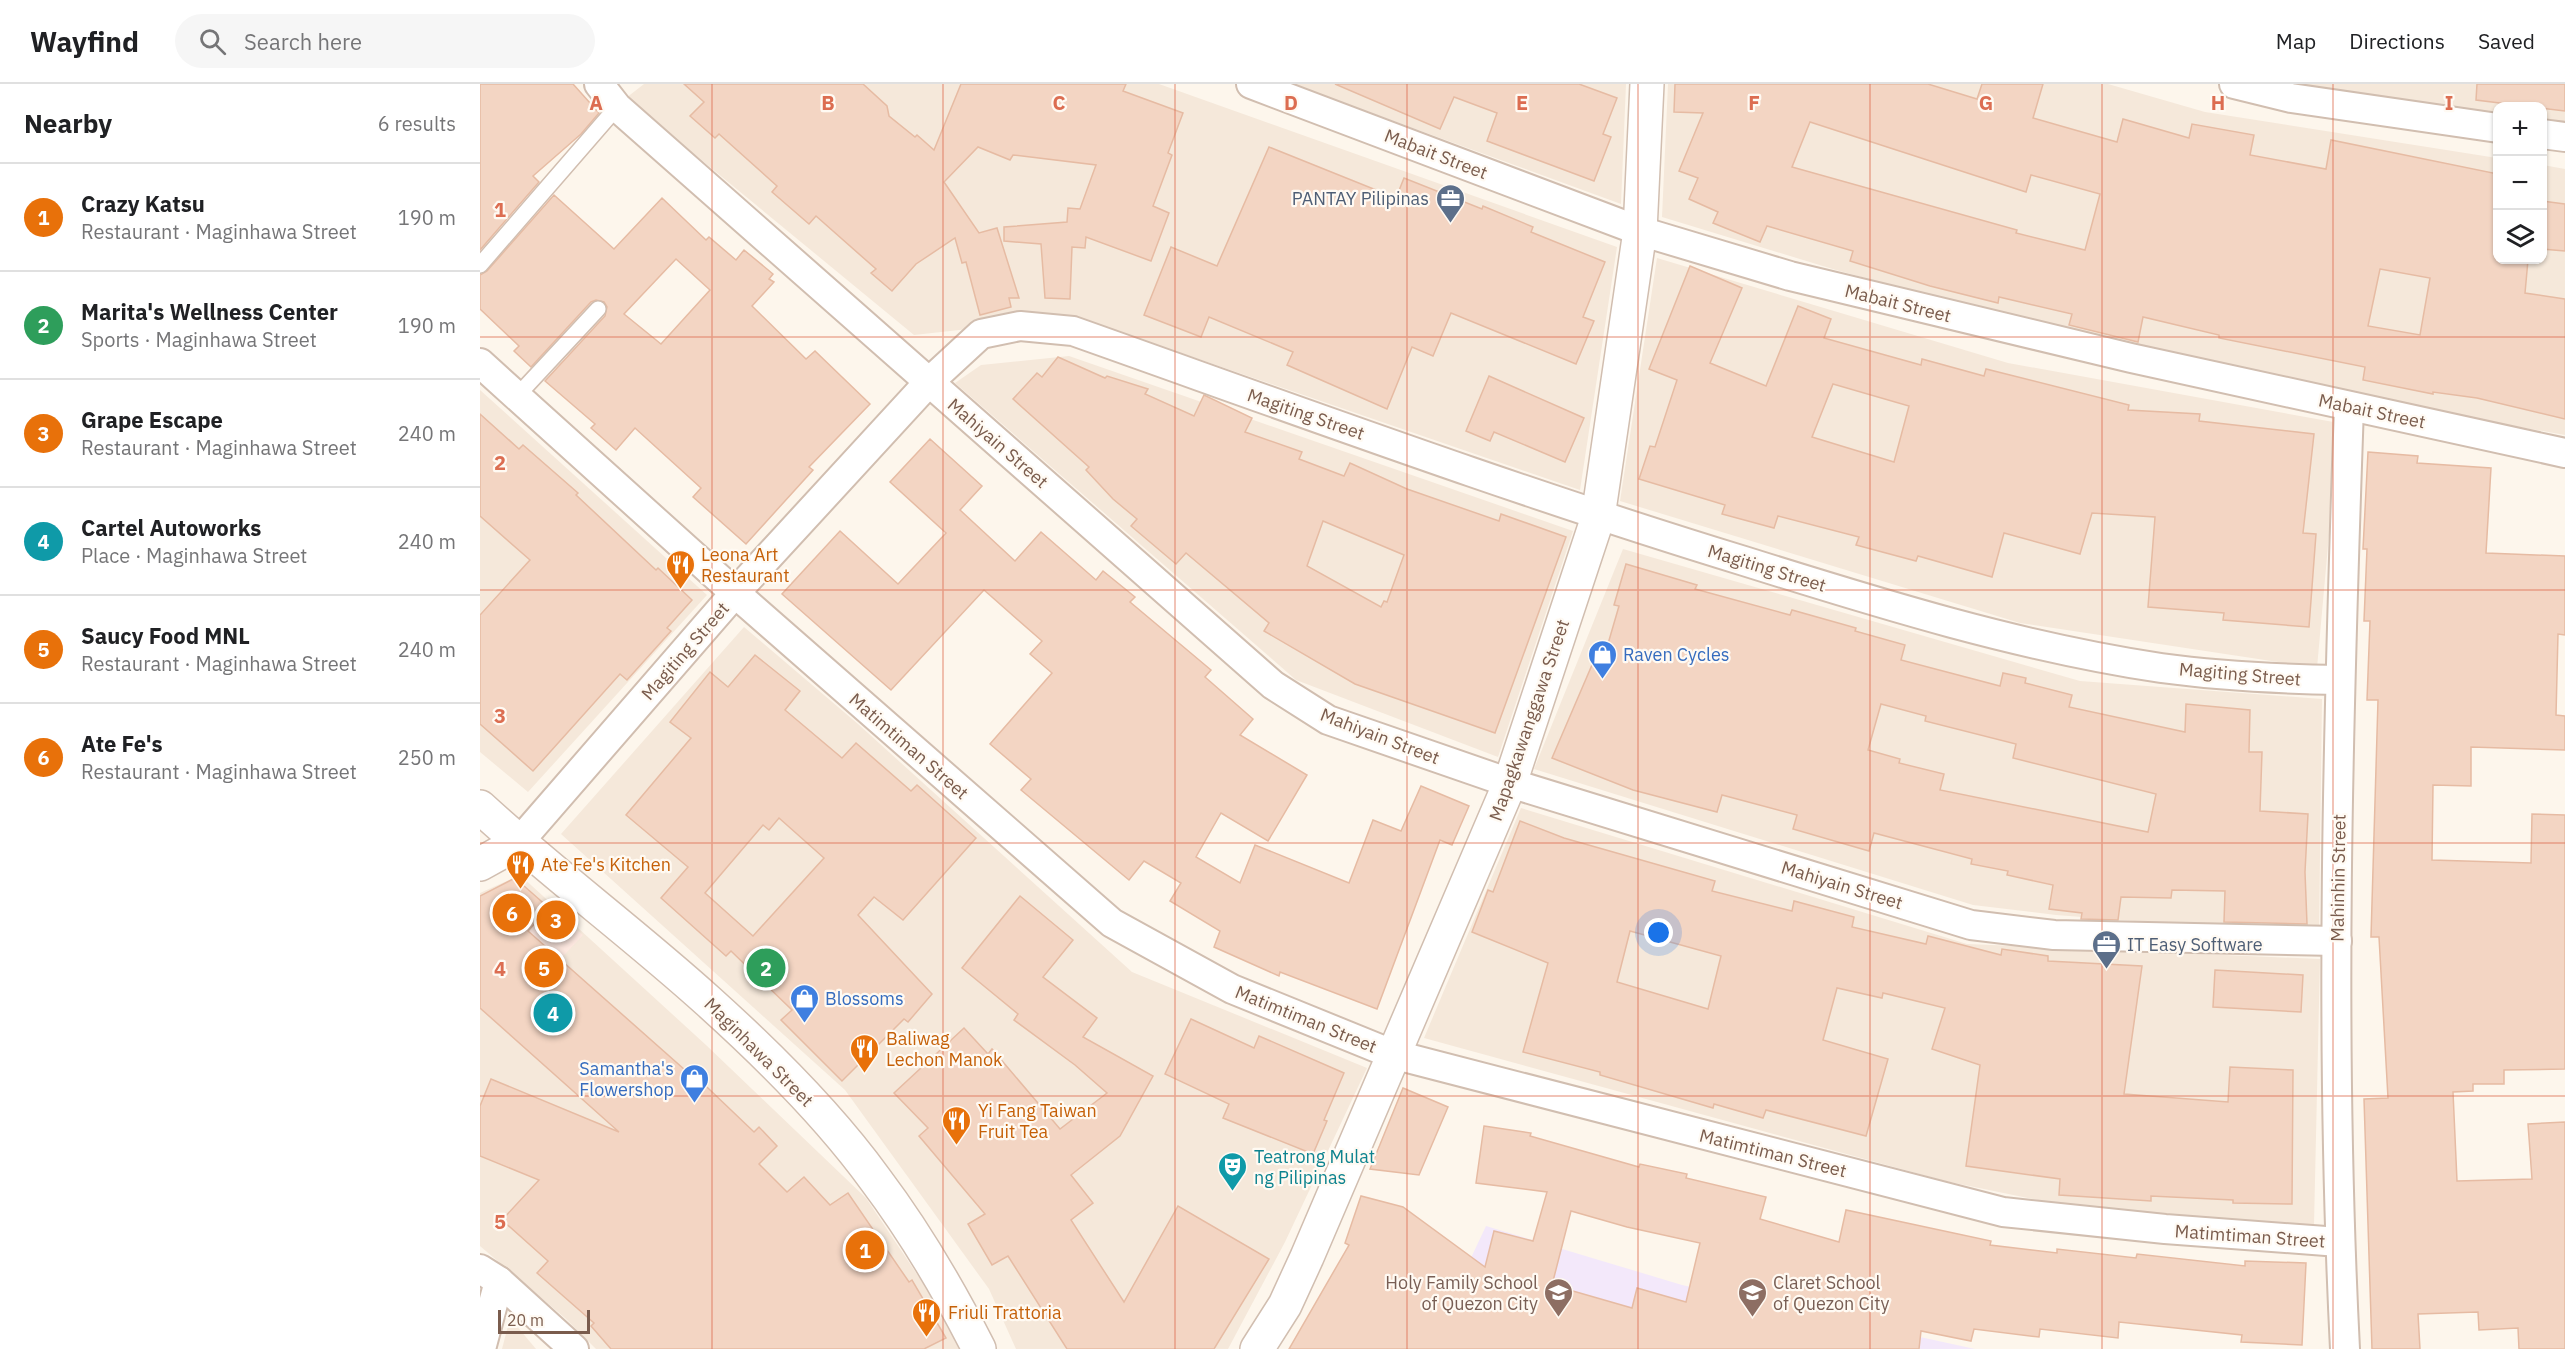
<!DOCTYPE html>
<meta charset="utf-8">
<style>
body{margin:0;font-family:"IBM Plex Sans",sans-serif;background:#f6f6f6;color:#202124}
.controls{position:absolute;right:18px;top:18px;display:grid;overflow:hidden;border-radius:12px;box-shadow:0 2px 4px #0004}
.controls button{width:54px;height:54px;display:grid;place-items:center;padding:0;border:0;border-bottom:2px solid #e0e0e0;background:#fff;color:#202124;font:30px sans-serif}
.scale{position:absolute;left:18px;bottom:15px;width:92px;box-sizing:border-box;padding-left:6px;border:3px solid #7a5c4d;border-top:0;font-size:16px;line-height:21px;white-space:nowrap;color:#7a5c4d;-webkit-text-stroke:4px #fffaf3;paint-order:stroke}
.you{position:absolute;left:1179px;top:849px;width:21px;height:21px;margin:-15px;border:4px solid #fff;border-radius:50%;background:#1a73e8;box-shadow:0 0 0 9px #1a73e833}
.badge{display:grid;place-items:center;width:39px;height:39px;border-radius:50%;background:#e76f51;color:#fff;font-size:20px;font-weight:700}
.pin{position:absolute;translate:-50% -50%;border:3px solid #fff;box-shadow:0 2px 6px #0006}
.list{margin:0;padding:0;list-style:none}
h2{display:flex;justify-content:space-between;align-items:center;height:78px;margin:0;padding:0 24px;font-size:26px}
h2 small{font-size:20px;font-weight:400;color:#757577}
.list li{display:grid;grid-template-columns:39px 1fr auto;gap:18px;align-items:center;box-sizing:border-box;height:108px;padding:0 24px;border-top:2px solid #e0e0e0}
.list b{display:block;font-size:22px;white-space:nowrap}
.list p{margin:0;font-size:20px;white-space:nowrap;color:#757577}
.list em{font-size:20px;font-style:normal;color:#757577}
.icon{flex:none;width:33px;height:33px;fill:none;stroke:currentColor;stroke-width:2;stroke-linecap:round;stroke-linejoin:round}
.map{position:relative;flex:none;width:2085px;height:1265px;overflow:hidden}
header{display:flex;align-items:center;gap:36px;box-sizing:border-box;height:84px;padding:0 30px;background:#fff;border-bottom:2px solid #e0e0e0}
header strong{font-size:28px}
nav{display:flex;gap:33px;margin-inline-start:auto;font-size:21px}
.search{width:420px;height:54px;background:#f6f6f6;display:flex;align-items:center;gap:15px;box-sizing:border-box;padding:0 21px;border-radius:33px;color:#757577;font-size:22px}
main{display:flex}
aside{flex:1;background:#fff}
.map>svg:first-child{display:block}
.residential{fill:#f5e8da}
.commercial{fill:#fde8e0}
.education{fill:#f3e8fa}
.building{fill:#f3d5c3;stroke:#e6bba3;stroke-width:1.5;fill-rule:evenodd}
.lines{fill:none;stroke-linecap:round;stroke-linejoin:round}
.service-casing{stroke:#d1beb0;stroke-width:18}
.minor-casing{stroke:#d1beb0;stroke-width:32}
.tertiary-casing{stroke:#d1beb0;stroke-width:36}
.service{stroke:#fff;stroke-width:15}
.minor{stroke:#fff;stroke-width:28}
.tertiary{stroke:#fff;stroke-width:33}
.grid{fill:none;stroke:#dc6d51;stroke-width:1.5;stroke-opacity:0.55}
.labels{text-anchor:middle;dominant-baseline:central;stroke-width:4.5;stroke-linejoin:round;paint-order:stroke}
.street-label{font-size:18px;fill:#7a5c4d;stroke:#fffaf3}
.service-label{font-size:18px;fill:#4e5e75;stroke:#fffaf3;text-anchor:end}
.food-label{font-size:18px;fill:#c56008;stroke:#fffaf3;text-anchor:start}
.shop-label{font-size:18px;fill:#366cbe;stroke:#fffaf3;text-anchor:start}
.culture-label{font-size:18px;fill:#0d838f;stroke:#fffaf3;text-anchor:start}
.education-label{font-size:18px;fill:#785e54;stroke:#fffaf3;text-anchor:end}
.grid-label{font-size:20px;text-anchor:middle;font-weight:bold;fill:#dc6d51;stroke:#fffaf3;stroke-width:4.5;stroke-linejoin:round;paint-order:stroke}
</style>
<header>
<strong>Wayfind</strong>
<div class="search"><svg class="icon" aria-label="search" viewBox="0 0 24 24"><circle cx="10" cy="10" r="6"/><path d="M15 15l6 6"/></svg>Search here</div>
<nav><a>Map</a><a>Directions</a><a>Saved</a></nav>
</header>
<main>
<aside>
<h2>Nearby<small>6 results</small></h2>
<ul class="list">
<li><span class="badge" style="background:#e8710a">1</span><div><b>Crazy Katsu</b><p>Restaurant · Maginhawa Street</p></div><em>190 m</em></li>
<li><span class="badge" style="background:#2e9e5b">2</span><div><b>Marita's Wellness Center</b><p>Sports · Maginhawa Street</p></div><em>190 m</em></li>
<li><span class="badge" style="background:#e8710a">3</span><div><b>Grape Escape</b><p>Restaurant · Maginhawa Street</p></div><em>240 m</em></li>
<li><span class="badge" style="background:#0f9aa8">4</span><div><b>Cartel Autoworks</b><p>Place · Maginhawa Street</p></div><em>240 m</em></li>
<li><span class="badge" style="background:#e8710a">5</span><div><b>Saucy Food MNL</b><p>Restaurant · Maginhawa Street</p></div><em>240 m</em></li>
<li><span class="badge" style="background:#e8710a">6</span><div><b>Ate Fe's</b><p>Restaurant · Maginhawa Street</p></div><em>250 m</em></li>
</ul>
</aside>
<div class="map">
<svg width="2085" height="1265" viewBox="0 0 2085 1265">
<rect width="100%" height="100%" fill="#fdf6ec"/>
<g class="residential">
<polygon points="164,0 679,0 1137,163 1100,406 596,233 434,251 146,14"/>
<polygon points="812,0 1146,0 1141,120"/>
<polygon points="1188,0 1628,0 1725,28 2017,74 2018,176 2062,176 2063,81 2085,85 2085,351 1866,312 1653,267 1356,186 1182,133"/>
<polygon points="1780,0 2085,0 2085,48 2063,45 2062,22 2018,22 2017,38"/>
<polygon points="1177,174 1528,279 1859,339 1837,584 1540,539 1140,417"/>
<polygon points="589,272 1093,447 1018,673 816,596 475,299 501,281"/>
<polygon points="0,306 227,511 48,708 0,668"/>
<polygon points="1143,465 1600,597 1842,615 1839,851 1576,831 1493,821 1054,685"/>
<polygon points="264,543 378,640 652,888 887,984 805,1158 748,1265 536,1265 509,1205 365,1006 81,750"/>
<polygon points="1041,724 1487,860 1840,875 1834,1141 1670,1139 1465,1097 944,954"/>
<polygon points="40,791 226,961 386,1114 487,1265 116,1265 85,1234 0,1162 0,809"/>
<polygon points="30,1234 56,1265 22,1265"/>
</g>
<polygon class="commercial" points="69,824 103,851 40,918 26,874"/>
<polygon class="education" points="1006,1142 1202,1201 1495,1265 948,1265"/>
<g class="building">
<polygon points="0,0 93,0 119,29 101,50 53,92 59,98 0,166"/>
<polygon points="204,0 383,0 407,22 409,32 435,53 437,51 454,66 481,0 646,0 643,7 703,29 688,69 692,71 673,122 689,129 671,177 606,153 605,164 592,163 590,215 565,214 561,160 524,157 524,143 587,138 588,124 600,125 616,81 533,71 530,76 498,63 464,98 499,149 517,144 539,214 529,214 531,223 500,231 486,178 482,179 475,154 436,180 412,207 391,189 396,185 336,132 329,140 292,108 297,102 239,50 235,54 210,32 224,18"/>
<polygon points="855,0 1099,0 1137,14 1123,50 1131,53 1114,97 1007,57 1017,29 974,13 960,45"/>
<path d="M1195,0H1448L1497,15L1502,0H1563L1553,34L1637,58L1643,35L1709,54L1712,40L1774,51L1770,71L1846,85L1851,56L2018,90V176H2048L2045,209L2085,215V335L1997,314L1953,308V310L1883,296L1885,283L1739,254V251L1663,233L1658,258L1589,241L1592,230L1519,213L1518,219L1450,202L1370,177L1373,167L1287,142L1280,158L1233,139L1238,128L1209,115L1218,94L1199,87L1223,29L1194,28ZM1330,38L1546,108L1551,91L1620,110L1605,166L1536,149L1537,146L1312,83ZM1900,185L1950,194L1940,251L1888,242Z"/>
<polygon points="1997,0 2085,0 2085,27 1996,16"/>
<polygon points="789,63 916,114 924,94 1002,125 1003,122 1053,143 1051,148 1125,178 1103,233 1114,237 1096,280 971,229 953,272 932,263 907,325 807,281 813,268 729,233 721,253 664,231 691,163 737,182"/>
<path d="M74,111L134,165L182,114L226,156L229,153L256,176L264,166L293,190L289,195L294,198L272,222L326,275L335,267L390,320L329,383L333,386L266,460L213,413L221,404L155,344L136,366L111,344L115,340L65,297L125,232L127,223L124,218L116,216L111,218L51,283L34,267L39,262L0,225V191L7,187ZM196,175L230,206L181,260L144,230Z"/>
<polygon points="2062,117 2085,120 2085,167 2062,165"/>
<path d="M1210,182L1262,204L1230,279L1286,302L1318,222L1351,235L1344,254L1441,281L1442,275L1504,292L1506,285L1649,321L1648,326L1720,330L1719,337L1834,350L1823,449L1836,450L1829,543L1743,536L1744,529L1668,523L1675,433L1612,429L1600,470L1524,449L1512,493L1438,472L1436,477L1376,461L1379,453L1298,432L1294,444L1242,430L1245,421L1159,395L1170,362L1175,363L1197,296L1169,285ZM1353,300L1429,322L1414,378L1332,353Z"/>
<path d="M578,273L625,294L627,292L668,305L665,310L714,332L724,311L772,334L765,348L822,368L819,375L864,392L870,379L927,405L1019,437L1021,430L1086,453L1015,649L875,600L784,547L789,539L706,469L696,480L651,442L657,435L633,415L606,386L609,383L533,315L557,289L562,293ZM843,437L924,471L907,518L904,517L901,523L827,482Z"/>
<polygon points="1009,292 1104,334 1085,378 1014,348 1010,357 986,347"/>
<polygon points="0,330 39,365 43,361 98,409 96,411 176,486 178,484 212,516 187,544 191,547 147,596 140,590 53,687 0,640 0,531 50,476 0,432"/>
<polygon points="450,355 502,402 480,426 535,477 561,448 616,496 623,487 655,513 650,518 731,586 725,593 773,635 760,651 827,691 788,757 741,729 716,773 760,799 775,761 869,799 893,736 921,747 941,702 989,722 972,761 960,756 897,925 800,888 799,892 734,863 740,847 690,817 701,799 664,777 649,796 541,706 551,695 510,660 572,589 550,570 562,557 504,506 411,606 302,510 360,447 418,500 466,449 410,398"/>
<polygon points="1888,368 1938,372 1937,379 2011,384 2006,469 2085,472 2085,551 2078,550 2076,631 2085,632 2085,666 1991,663 1991,702 1953,701 1952,776 2051,779 2052,730 2085,731 2085,985 2024,986 2024,1000 1993,1000 1993,1007 1973,1008 1977,1097 2052,1095 2048,1040 2085,1038 2085,1265 2039,1265 2038,1244 1999,1246 1998,1228 1938,1230 1940,1265 1892,1265 1884,1015 1908,1014 1899,853 1891,853 1898,616 1887,616 1890,537 1884,537 1887,465 1883,465"/>
<path d="M1146,480L1217,501L1215,505L1310,531L1312,526L1376,544L1375,547L1425,561L1421,576L1520,602L1523,589L1546,594L1545,599L1592,611L1589,623L1705,648L1706,620L1770,626L1769,668H1782L1780,727L1828,730L1825,788L1827,840L1744,838L1745,807L1692,806L1691,814L1641,813L1638,836L1601,835L1602,829L1569,825L1573,801L1527,791L1528,787L1491,780L1492,775L1394,749L1389,767L1313,745L1317,731L1242,711L1237,728L1153,706L1072,674L1115,574L1123,577L1139,522L1134,521ZM1401,620L1446,632L1445,637L1536,660L1533,674L1676,710L1668,748L1460,706L1464,690L1419,679L1420,675L1388,666Z"/>
<path d="M275,571L320,607L305,626L362,674L376,659L431,707L437,701L496,754L423,836L394,813L378,831L452,910L428,938L424,935L362,997L301,936L312,926L251,867L246,872L181,814L208,783L146,731L211,654L190,638L230,588L248,603ZM299,734L344,774L273,852L225,809L283,741L289,746Z"/>
<path d="M1040,737L1084,754L1235,797L1232,807L1312,827L1314,817L1374,833L1372,843L1446,860L1448,852L1521,871L1522,865L1568,872V877L1662,882L1644,1010L1748,1018L1750,983L1813,986L1812,1120L1753,1119V1116L1671,1112V1117L1579,1111L1580,1095L1486,1082L1500,981L1452,965L1465,924L1403,909L1402,914L1357,904L1343,956L1408,975L1386,1052L1286,1026L1283,1034L1234,1020L1233,1024L1120,991V988L1043,968L1068,879L992,848L1008,806L1013,808ZM1150,847L1241,872L1228,925L1137,898Z"/>
<polygon points="35,794 69,824 48,847 205,986 207,984 274,1048 279,1043 297,1062 279,1080 307,1108 324,1093 350,1121 368,1109 429,1198 432,1196 466,1254 444,1265 131,1265 111,1242 114,1239 57,1189 68,1177 22,1136 59,1096 0,1072 0,1022 11,995 139,1048 0,924 0,812"/>
<polygon points="540,812 593,856 563,893 617,934 603,953 673,992 640,1052 591,1091 613,1119 591,1136 644,1218 698,1122 789,1175 734,1265 587,1265 528,1172 512,1181 488,1140 505,1130 439,1052 448,1044 414,1009 484,944 508,970 512,965 580,1045 627,1009 595,981 534,936 538,930 482,884"/>
<polygon points="1735,886 1823,891 1821,928 1733,923"/>
<polygon points="711,935 774,964 779,952 864,989 844,1036 847,1037 833,1070 743,1034 749,1020 685,990"/>
<polygon points="923,1004 968,1023 939,1091 890,1085"/>
<path d="M1004,1042L1051,1049L1050,1052L1159,1083L1160,1080L1207,1090L1206,1094L1286,1113L1280,1135L1359,1158L1366,1126L1511,1157L1510,1161L1577,1169V1165L1656,1174L1657,1170L1765,1182V1177L1826,1179L1822,1261L1761,1258L1762,1251L1639,1238L1638,1254L1560,1245L1559,1253L1494,1245L1491,1257L1441,1247L1439,1265H809L869,1161L865,1159L881,1112L923,1123L1005,1183L1014,1147L1053,1157L1067,1108L996,1099ZM1091,1127L1147,1143L1220,1159L1206,1218L1157,1204L1152,1224L1072,1201Z"/>
</g>
<g class="lines">
<defs>
<g id="service">
<polyline points="0,181 137,23"/>
<polyline points="37,312 118,225"/>
</g>
<g id="minor">
<polyline points="119,0 137,23 793,601 848,636 1030,699 1491,841 1574,851 1857,857"/>
<polyline points="771,0 1160,147 1310,192 1651,274 2085,369"/>
<polyline points="1754,0 1811,14 2018,44"/>
<polyline points="2062,50 2085,53"/>
<polyline points="0,279 255,509 632,839 752,905 912,970 1523,1128 1685,1145 1859,1158"/>
<path d="M38,759L255,509L449,298L501,250L540,242L593,247C816,326 1038,408 1264,477C1401,520 1540,563 1681,584C1740,592 1800,595 1860,596"/>
<polyline points="0,1185 19,1197 94,1265"/>
<polyline points="1,1265 19,1197"/>
<path d="M1865,1265C1849,951 1858,636 1869,323"/>
</g>
<g id="tertiary">
<path d="M0,723C74,791 154,850 228,917C288,971 348,1030 395,1095C435,1148 469,1206 499,1265"/>
<polyline points="0,780 38,759"/>
<polyline points="777,1265 805,1221 827,1173 1030,699 1118,433 1160,147 1167,0"/>
</g>
</defs>
<use href="#service" class="service-casing"/>
<use href="#minor" class="minor-casing"/>
<use href="#tertiary" class="tertiary-casing"/>
<use href="#service" class="service"/>
<use href="#minor" class="minor"/>
<use href="#tertiary" class="tertiary"/>
</g>
<path class="grid" d="M232,0V1265M463,0V1265M695,0V1265M927,0V1265M1158,0V1265M1390,0V1265M1622,0V1265M1853,0V1265M0,253H2085M0,506H2085M0,759H2085M0,1012H2085"/>
<defs>
<symbol id="office-pin" viewBox="-11 -11 22 30"><path d="M0 17L-7.5 6A9.5 9.5 0 1 1 7.5 6Z" fill="#5c6f8a" stroke="#fffaf3"/><path d="M-6-3h4V-5.5h4V-3h4V5H-6ZM-1-4.5V-3h2v-1.5ZM-6 0V1H6V0Z" fill="#fff"/></symbol>
<symbol id="restaurant-pin" viewBox="-11 -11 22 30"><path d="M0 17L-7.5 6A9.5 9.5 0 1 1 7.5 6Z" fill="#e8710a" stroke="#fffaf3"/><path d="M-5-6h1v4h1v-4h1v4h1v-4h1v5L-1.5 .5V6h-2V.5L-5-1ZM5-6V6H3V1.5H1.5Q1.5-4 5-6Z" fill="#fff"/></symbol>
<symbol id="shop-pin" viewBox="-11 -11 22 30"><path d="M0 17L-7.5 6A9.5 9.5 0 1 1 7.5 6Z" fill="#3f7fe0" stroke="#fffaf3"/><path d="M-5-2.5h2.3a2.7 3.5 0 0 1 5.4 0H5L5.5 6h-11ZM-1.5-2.5h3a1.5 2.3 0 0 0-3 0Z" fill="#fff"/></symbol>
<symbol id="theatre-pin" viewBox="-11 -11 22 30"><path d="M0 17L-7.5 6A9.5 9.5 0 1 1 7.5 6Z" fill="#0f9aa8" stroke="#fffaf3"/><path d="M-5-5.5Q0-4 5-5.5V0Q5 5 0 6Q-5 5-5 0ZM-3.3-2.5H-1v1.5H-3.3ZM1-2.5H3.3v1.5H1ZM-2.8 1Q0 5.5 2.8 1Z" fill="#fff"/></symbol>
<symbol id="school-pin" viewBox="-11 -11 22 30"><path d="M0 17L-7.5 6A9.5 9.5 0 1 1 7.5 6Z" fill="#8d6e63" stroke="#fffaf3"/><path d="M0-5L7-2L0 1L-7-2ZM-4 1L0 2.5L4 1V4Q0 6-4 4Z" fill="#fff"/></symbol>
</defs>
<g fill-rule="evenodd">
<use href="#office-pin" x="954" y="98" width="33" height="45"/>
<use href="#restaurant-pin" x="184" y="464" width="33" height="45"/>
<use href="#shop-pin" x="1106" y="554" width="33" height="45"/>
<use href="#restaurant-pin" x="24" y="764" width="33" height="45"/>
<use href="#office-pin" x="1610" y="844" width="33" height="45"/>
<use href="#shop-pin" x="308" y="898" width="33" height="45"/>
<use href="#restaurant-pin" x="368" y="948" width="33" height="45"/>
<use href="#shop-pin" x="198" y="978" width="33" height="45"/>
<use href="#restaurant-pin" x="460" y="1020" width="33" height="45"/>
<use href="#theatre-pin" x="736" y="1066" width="33" height="45"/>
<use href="#school-pin" x="1062" y="1192" width="33" height="45"/>
<use href="#school-pin" x="1256" y="1192" width="33" height="45"/>
<use href="#restaurant-pin" x="430" y="1212" width="33" height="45"/>
</g>
<g class="labels">
<g class="street-label">
<text transform="translate(956 70) rotate(21)">Mabait Street</text>
<text transform="translate(1418 219) rotate(14)">Mabait Street</text>
<text transform="translate(1892 327) rotate(12)">Mabait Street</text>
<text transform="translate(826 330) rotate(19)">Magiting Street</text>
<text transform="translate(518 359) rotate(41)">Mahiyain Street</text>
<text transform="translate(1287 484) rotate(17)">Magiting Street</text>
<text transform="translate(205 567) rotate(-49)">Magiting Street</text>
<text transform="translate(1760 590) rotate(5)">Magiting Street</text>
<text transform="translate(1049 636) rotate(-71)">Mapagkawanggawa Street</text>
<text transform="translate(900 652) rotate(21)">Mahiyain Street</text>
<text transform="translate(429 662) rotate(41)">Matimtiman Street</text>
<text transform="translate(1858 794) rotate(-89)">Mahinhin Street</text>
<text transform="translate(1362 801) rotate(17)">Mahiyain Street</text>
<text transform="translate(826 935) rotate(22)">Matimtiman Street</text>
<text transform="translate(279 968) rotate(45)">Maginhawa Street</text>
<text transform="translate(1293 1069) rotate(14)">Matimtiman Street</text>
<text transform="translate(1770 1152) rotate(4)">Matimtiman Street</text>
</g>
<g class="service-label">
<text x="949" y="114">PANTAY Pilipinas</text>
<text x="1647" y="860" text-anchor="start">IT Easy Software</text>
</g>
<g class="food-label">
<text x="221" y="470">Leona Art<tspan x="221" dy="21">Restaurant</tspan></text>
<text x="61" y="780">Ate Fe's Kitchen</text>
<text x="406" y="954">Baliwag<tspan x="406" dy="21">Lechon Manok</tspan></text>
<text x="498" y="1026">Yi Fang Taiwan<tspan x="498" dy="21">Fruit Tea</tspan></text>
<text x="468" y="1228">Friuli Trattoria</text>
</g>
<g class="shop-label">
<text x="1143" y="570">Raven Cycles</text>
<text x="345" y="914">Blossoms</text>
<text x="194" y="984" text-anchor="end">Samantha's<tspan x="194" dy="21">Flowershop</tspan></text>
</g>
<g class="culture-label">
<text x="774" y="1072">Teatrong Mulat<tspan x="774" dy="21">ng Pilipinas</tspan></text>
</g>
<g class="education-label">
<text x="1058" y="1198">Holy Family School<tspan x="1058" dy="21">of Quezon City</tspan></text>
<text x="1293" y="1198" text-anchor="start">Claret School<tspan x="1293" dy="21">of Quezon City</tspan></text>
</g>
</g>
<g class="grid-label">
<text x="116" y="26">A</text>
<text x="348" y="26">B</text>
<text x="579" y="26">C</text>
<text x="811" y="26">D</text>
<text x="1042" y="26">E</text>
<text x="1274" y="26">F</text>
<text x="1506" y="26">G</text>
<text x="1738" y="26">H</text>
<text x="1969" y="26">I</text>
<text x="20" y="133">1</text>
<text x="20" y="386">2</text>
<text x="20" y="639">3</text>
<text x="20" y="892">4</text>
<text x="20" y="1145">5</text>
</g>
</svg>
<div class="controls">
<button>+</button>
<button>−</button>
<button><svg class="icon" aria-label="layers" viewBox="0 0 24 24"><path d="M12 4l9 5-9 5-9-5zM3 14l9 5 9-5"/></svg></button>
</div>
<div class="scale">20 m</div>
<div class="you"></div>
<div class="pin badge" style="left:385px;top:1166px;background:#e8710a">1</div>
<div class="pin badge" style="left:286px;top:884px;background:#2e9e5b">2</div>
<div class="pin badge" style="left:76px;top:836px;background:#e8710a">3</div>
<div class="pin badge" style="left:73px;top:929px;background:#0f9aa8">4</div>
<div class="pin badge" style="left:64px;top:884px;background:#e8710a">5</div>
<div class="pin badge" style="left:32px;top:829px;background:#e8710a">6</div>
</div>
</main>
